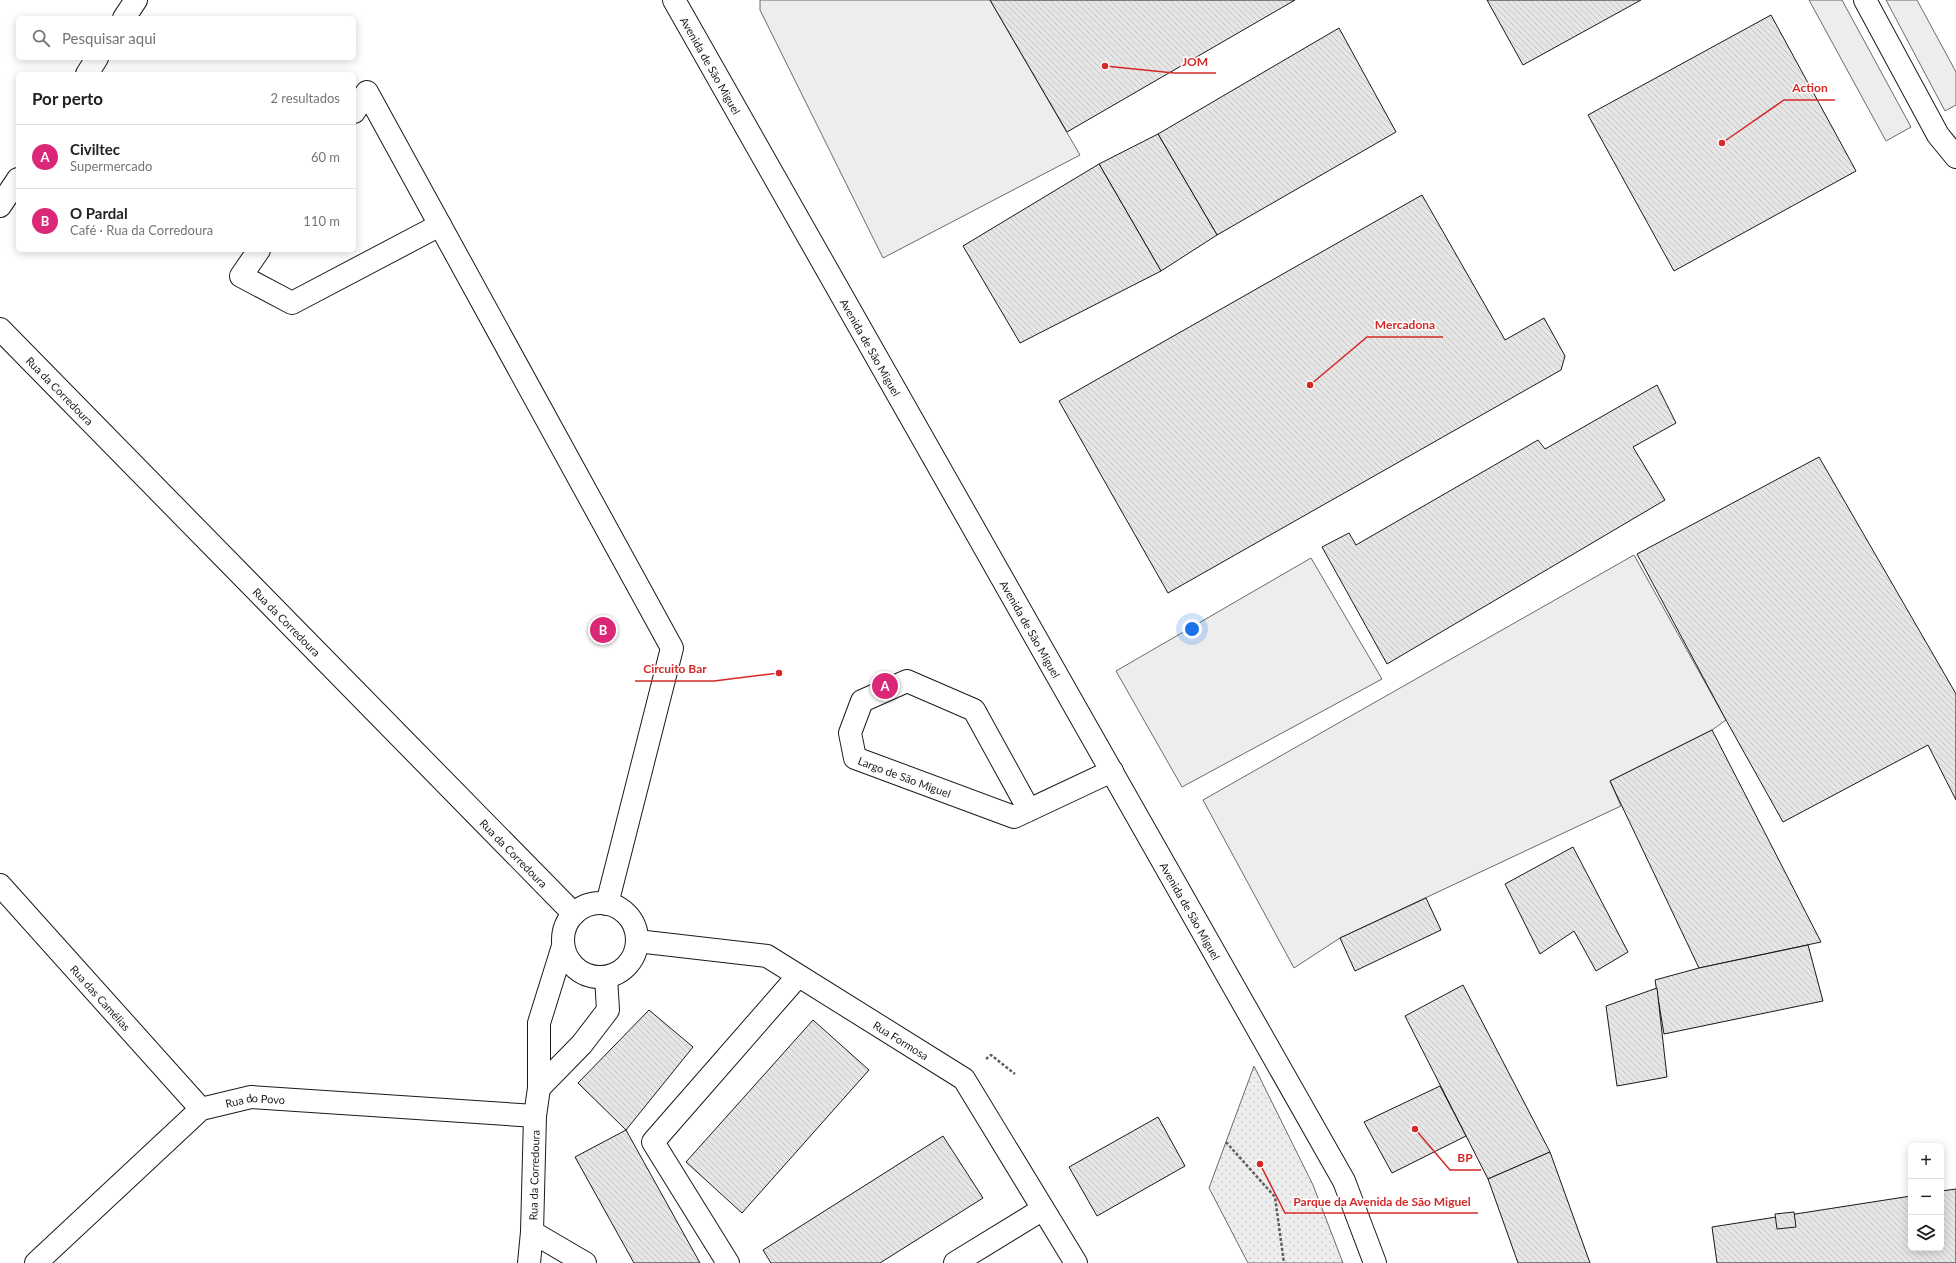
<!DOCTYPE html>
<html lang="pt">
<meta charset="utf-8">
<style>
body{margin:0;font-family:Lato,sans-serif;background:#f2f2f2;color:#202124}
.controls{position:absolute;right:12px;bottom:12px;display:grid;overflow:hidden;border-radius:6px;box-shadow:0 2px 10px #0003}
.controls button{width:36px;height:36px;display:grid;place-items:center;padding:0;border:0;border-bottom:1px solid #e0e0e0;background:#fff;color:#202124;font:20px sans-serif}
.you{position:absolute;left:1192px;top:629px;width:14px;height:14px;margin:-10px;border:3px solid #fff;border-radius:50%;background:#1a73e8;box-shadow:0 0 0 6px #1a73e833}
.badge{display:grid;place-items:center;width:26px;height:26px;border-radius:50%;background:#db2777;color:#fff;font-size:13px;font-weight:700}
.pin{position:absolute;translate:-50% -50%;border:2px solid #fff;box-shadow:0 1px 4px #0006}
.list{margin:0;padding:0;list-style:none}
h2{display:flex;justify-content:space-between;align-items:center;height:52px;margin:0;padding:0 16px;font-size:17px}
h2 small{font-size:13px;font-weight:400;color:#757577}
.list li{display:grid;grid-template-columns:26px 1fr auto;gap:12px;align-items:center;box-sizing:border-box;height:64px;padding:0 16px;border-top:1px solid #e0e0e0}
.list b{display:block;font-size:15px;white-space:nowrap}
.list p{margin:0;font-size:13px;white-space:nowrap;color:#757577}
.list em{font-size:13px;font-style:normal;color:#757577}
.icon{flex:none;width:22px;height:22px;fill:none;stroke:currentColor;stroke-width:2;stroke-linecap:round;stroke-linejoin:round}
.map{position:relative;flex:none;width:1956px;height:1263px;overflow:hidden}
.search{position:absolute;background:#fff;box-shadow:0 2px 10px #0003;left:16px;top:16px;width:340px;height:44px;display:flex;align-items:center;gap:10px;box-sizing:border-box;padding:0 14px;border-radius:6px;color:#757577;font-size:15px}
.panel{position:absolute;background:#fff;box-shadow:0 2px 10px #0003;left:16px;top:72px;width:340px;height:180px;border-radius:6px}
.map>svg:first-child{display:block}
.grass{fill:url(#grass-dots);stroke:#6a6a6a}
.pitch{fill:#ededed;stroke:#6a6a6a}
.building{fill:url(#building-back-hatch);stroke:#1a1a1a}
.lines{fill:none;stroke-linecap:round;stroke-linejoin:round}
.minor-casing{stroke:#1a1a1a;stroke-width:24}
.secondary-casing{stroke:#1a1a1a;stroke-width:24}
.primary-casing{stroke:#1a1a1a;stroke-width:24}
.path{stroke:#5f5f5f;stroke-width:2.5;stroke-dasharray:3 2;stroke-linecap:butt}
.minor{stroke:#fff;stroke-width:22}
.secondary{stroke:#fff;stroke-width:22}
.primary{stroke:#fff;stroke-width:22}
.labels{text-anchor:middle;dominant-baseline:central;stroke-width:3;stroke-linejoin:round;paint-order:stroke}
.street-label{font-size:11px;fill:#1a1a1a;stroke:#fff}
.leader{fill:none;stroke:#d62828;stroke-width:1.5}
.callout-dot{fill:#d62828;stroke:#fff;stroke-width:1.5}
.callout-label{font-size:12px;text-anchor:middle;font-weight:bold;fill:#d62828;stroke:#fff;stroke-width:3;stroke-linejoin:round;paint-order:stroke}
</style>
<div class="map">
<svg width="1956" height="1263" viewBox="0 0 1956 1263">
<defs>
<pattern id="grass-dots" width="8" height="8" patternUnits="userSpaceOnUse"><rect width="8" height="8" fill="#ededed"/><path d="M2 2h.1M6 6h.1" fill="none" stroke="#cbcbcb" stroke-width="1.8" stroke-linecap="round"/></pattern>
<pattern id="building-back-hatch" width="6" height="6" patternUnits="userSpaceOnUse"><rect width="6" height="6" fill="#e6e6e6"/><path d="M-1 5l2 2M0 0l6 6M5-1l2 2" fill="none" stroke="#c5c5c5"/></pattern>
</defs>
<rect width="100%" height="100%" fill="#fff"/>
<polygon class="grass" points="1254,1066 1313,1185 1343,1263 1248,1263 1209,1188"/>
<g class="pitch">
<polygon points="760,0 990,0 1080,155 883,258 760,10"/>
<polygon points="1809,0 1842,0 1911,127 1886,141"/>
<polygon points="1886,0 1917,0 1956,72 1956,105 1945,111"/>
<polygon points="1634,555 1726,720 1712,730 1610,781 1621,806 1340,938 1294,968 1203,800"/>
<polygon points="1311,558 1382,679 1182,787 1116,671"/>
</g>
<g class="building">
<polygon points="990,0 1295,0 1067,132"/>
<polygon points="1487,0 1641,0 1523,65"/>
<polygon points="1771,15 1856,171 1674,271 1588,115"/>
<polygon points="1339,28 1396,132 1217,235 1158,134"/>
<polygon points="1158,134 1217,235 1161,271 1099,164"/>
<polygon points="1099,164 1161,271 1020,343 963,246"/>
<polygon points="1422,195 1505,340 1544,318 1565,356 1561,370 1168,593 1059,401"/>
<polygon points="1657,385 1676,423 1633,447 1665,500 1387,664 1322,547 1349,533 1356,545 1538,440 1545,449"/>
<polygon points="1819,457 1956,694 1956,800 1928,745 1783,822 1726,720 1637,554"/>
<polygon points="1712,730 1821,942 1699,968 1610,781"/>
<polygon points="1573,847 1628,952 1596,971 1574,931 1540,954 1505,884"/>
<polygon points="1426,898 1441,930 1355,971 1340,938"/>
<polygon points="1808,945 1823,1001 1664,1034 1655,980 1699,968"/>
<polygon points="1463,985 1550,1152 1488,1179 1405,1016"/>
<polygon points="1657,988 1667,1077 1617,1086 1606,1006"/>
<polygon points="649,1010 693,1047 626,1130 578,1083"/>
<polygon points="813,1020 869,1070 742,1213 686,1162"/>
<polygon points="1440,1086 1466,1136 1392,1173 1364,1122"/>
<polygon points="1158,1117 1185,1166 1097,1216 1069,1167"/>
<polygon points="626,1130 700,1263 634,1263 575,1157"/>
<polygon points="943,1136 983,1198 880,1263 771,1263 763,1250"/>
<polygon points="1550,1152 1590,1263 1518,1263 1488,1179"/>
<polygon points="1956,1189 1956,1263 1717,1263 1712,1227 1911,1196 1911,1248 1941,1248 1941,1191"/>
<polygon points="1794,1212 1796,1227 1777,1229 1775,1214"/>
</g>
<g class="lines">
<defs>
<g id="minor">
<polyline points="1865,0 1938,135 1956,157"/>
<polyline points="354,112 367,92 672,648 607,904"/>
<polyline points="259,250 241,276 292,303 440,225"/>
<path id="s1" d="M0,329L574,914"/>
<path id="s2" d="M1029,810L974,710L907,681L862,701L850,733L855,758L1014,817L1112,771"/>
<path id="s3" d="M0,885L201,1109"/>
<circle cx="600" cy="940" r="37"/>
<path id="s4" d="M637,941L767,956L964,1079L1076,1263"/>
<polyline points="539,1088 582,1044 608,1010 606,977"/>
<polyline points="532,1232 585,1263"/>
<path id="s5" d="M36,1263L201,1109L251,1097L535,1116"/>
<path id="s6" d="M529,1263L532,1232L535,1116L539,1088V1023L563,946"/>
<polyline points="728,1263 653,1142 798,976"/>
<polyline points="955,1263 1043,1209"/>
</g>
<g id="secondary">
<polyline points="124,18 136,0"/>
<polyline points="87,74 97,58"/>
<polyline points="0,206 18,179"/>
</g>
<g id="primary">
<path id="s7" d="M674,0L1344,1181L1375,1263"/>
</g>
</defs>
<use href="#minor" class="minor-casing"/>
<use href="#secondary" class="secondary-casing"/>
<use href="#primary" class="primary-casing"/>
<g class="path">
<polyline points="986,1059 991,1055 1015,1074"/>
<polyline points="1226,1142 1275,1197 1284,1263"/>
</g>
<use href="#minor" class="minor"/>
<use href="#secondary" class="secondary"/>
<use href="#primary" class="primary"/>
</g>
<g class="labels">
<g class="street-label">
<text stroke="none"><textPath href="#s7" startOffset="75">Avenida de São Miguel</textPath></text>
<text stroke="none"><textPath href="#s7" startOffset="399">Avenida de São Miguel</textPath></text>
<text stroke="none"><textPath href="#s1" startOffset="86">Rua da Corredoura</textPath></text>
<text stroke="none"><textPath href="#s1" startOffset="410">Rua da Corredoura</textPath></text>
<text stroke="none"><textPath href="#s7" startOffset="723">Avenida de São Miguel</textPath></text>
<text stroke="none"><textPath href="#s2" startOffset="349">Largo de São Miguel</textPath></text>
<text stroke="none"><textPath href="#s1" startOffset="734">Rua da Corredoura</textPath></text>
<text stroke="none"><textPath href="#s7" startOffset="1047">Avenida de São Miguel</textPath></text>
<text stroke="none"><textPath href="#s3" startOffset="151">Rua das Camélias</textPath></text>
<text stroke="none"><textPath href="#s4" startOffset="289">Rua Formosa</textPath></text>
<text stroke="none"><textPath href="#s5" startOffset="281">Rua do Povo</textPath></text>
<text stroke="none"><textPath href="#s6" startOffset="88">Rua da Corredoura</textPath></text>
</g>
</g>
<path class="leader" d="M1105 66L1174 73H1216M1722 143L1784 100H1835M1310 385L1367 337H1443M779 673L714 681H635M1415 1129L1450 1170H1481M1260 1164L1285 1213H1478"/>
<g class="callout-dot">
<circle cx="1105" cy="66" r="4"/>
<circle cx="1722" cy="143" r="4"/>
<circle cx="1310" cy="385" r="4"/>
<circle cx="779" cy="673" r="4"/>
<circle cx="1415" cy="1129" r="4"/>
<circle cx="1260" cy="1164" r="4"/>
</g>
<g class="callout-label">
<text x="1195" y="66">JOM</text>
<text x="1810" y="92">Action</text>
<text x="1405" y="329">Mercadona</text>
<text x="675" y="673">Circuito Bar</text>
<text x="1465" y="1162">BP</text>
<text x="1382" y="1206">Parque da Avenida de São Miguel</text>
</g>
</svg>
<div class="controls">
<button>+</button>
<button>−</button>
<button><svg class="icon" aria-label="layers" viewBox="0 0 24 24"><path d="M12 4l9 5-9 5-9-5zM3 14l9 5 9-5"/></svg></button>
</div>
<div class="you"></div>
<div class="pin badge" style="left:885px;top:686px">A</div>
<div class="pin badge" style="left:603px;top:630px">B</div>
<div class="search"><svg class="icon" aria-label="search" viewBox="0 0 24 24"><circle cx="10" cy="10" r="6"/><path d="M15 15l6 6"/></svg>Pesquisar aqui</div>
<section class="panel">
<h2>Por perto<small>2 resultados</small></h2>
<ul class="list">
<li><span class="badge">A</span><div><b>Civiltec</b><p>Supermercado</p></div><em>60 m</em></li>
<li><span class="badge">B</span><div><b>O Pardal</b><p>Café · Rua da Corredoura</p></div><em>110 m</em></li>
</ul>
</section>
</div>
